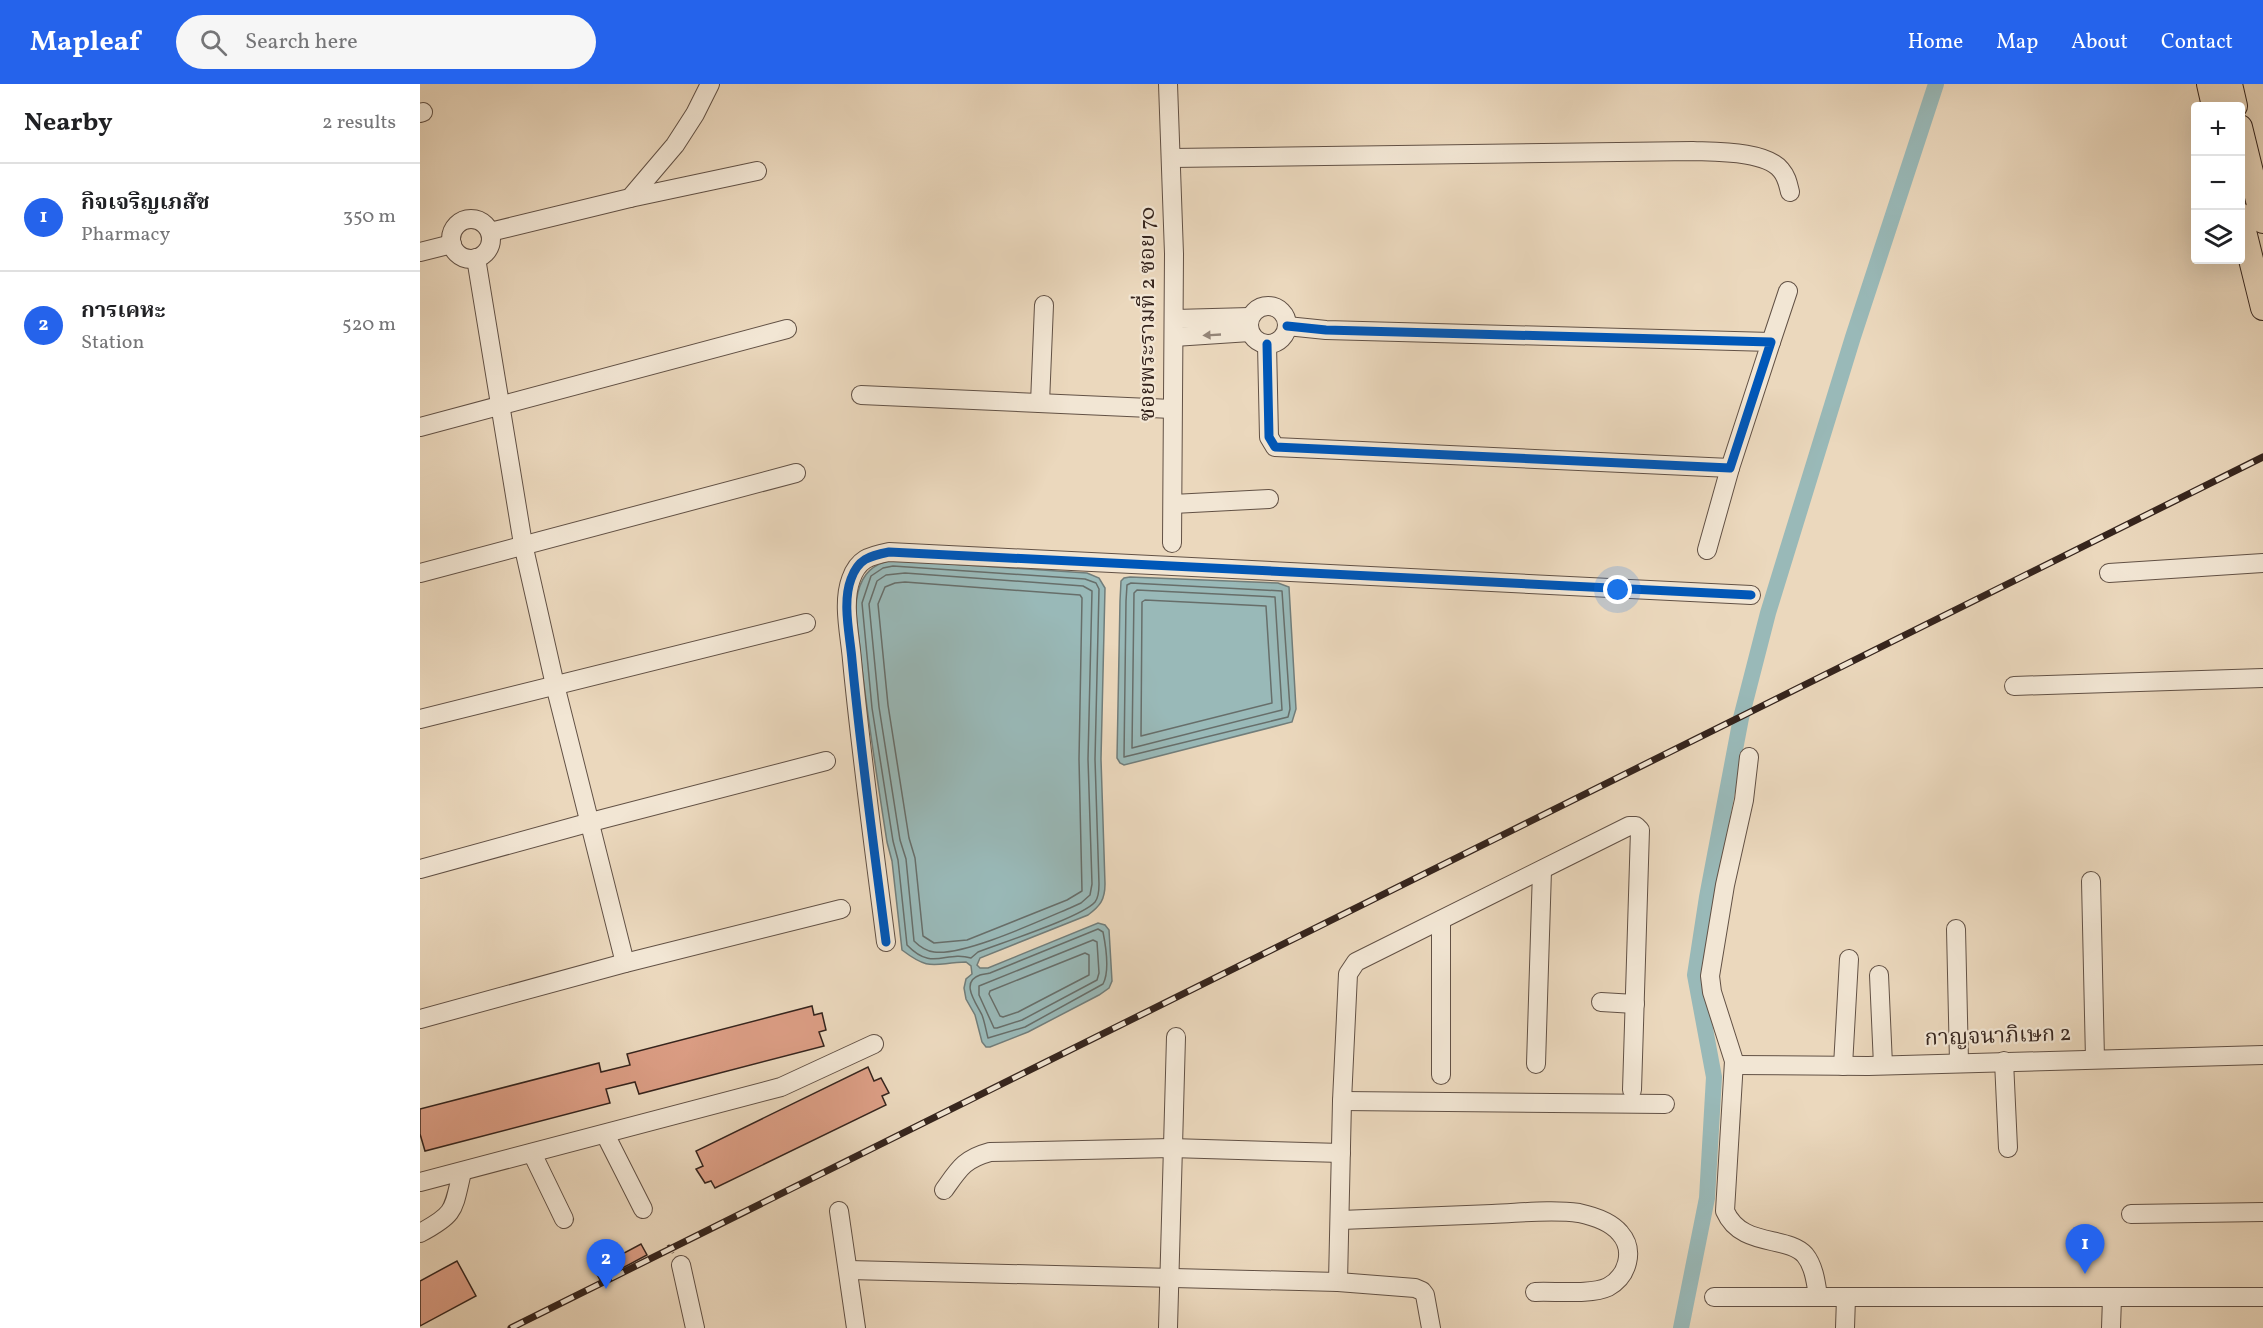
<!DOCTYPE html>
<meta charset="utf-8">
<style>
body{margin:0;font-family:Vollkorn,"Noto Serif Thai",serif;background:#f6f6f6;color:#202124}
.controls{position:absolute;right:18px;top:18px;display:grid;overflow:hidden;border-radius:6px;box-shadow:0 6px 24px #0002}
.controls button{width:54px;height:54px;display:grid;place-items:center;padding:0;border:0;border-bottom:2px solid #e0e0e0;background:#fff;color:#202124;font:30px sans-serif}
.you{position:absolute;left:1198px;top:506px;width:21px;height:21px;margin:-15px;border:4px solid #fff;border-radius:50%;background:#1a73e8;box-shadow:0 0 0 9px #1a73e833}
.badge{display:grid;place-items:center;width:39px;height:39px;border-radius:50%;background:#2563eb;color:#fff;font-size:20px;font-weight:700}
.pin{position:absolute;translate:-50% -50px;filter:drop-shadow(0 2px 3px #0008)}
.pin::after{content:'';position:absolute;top:32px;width:21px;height:18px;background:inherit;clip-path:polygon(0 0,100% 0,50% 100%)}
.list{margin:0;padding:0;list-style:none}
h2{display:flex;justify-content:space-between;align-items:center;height:78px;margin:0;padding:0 24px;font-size:26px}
h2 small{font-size:20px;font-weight:400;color:#757577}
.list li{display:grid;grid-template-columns:39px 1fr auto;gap:18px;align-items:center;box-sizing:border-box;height:108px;padding:0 24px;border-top:2px solid #e0e0e0}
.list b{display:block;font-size:22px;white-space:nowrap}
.list p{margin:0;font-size:20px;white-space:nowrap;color:#757577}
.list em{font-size:20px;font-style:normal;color:#757577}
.icon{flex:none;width:33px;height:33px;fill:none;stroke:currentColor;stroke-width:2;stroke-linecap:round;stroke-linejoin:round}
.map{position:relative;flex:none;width:1843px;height:1244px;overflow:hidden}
header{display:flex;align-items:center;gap:36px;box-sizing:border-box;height:84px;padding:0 30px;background:#2563eb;color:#fff}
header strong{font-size:28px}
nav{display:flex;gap:33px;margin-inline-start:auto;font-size:21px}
.search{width:420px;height:54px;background:#f6f6f6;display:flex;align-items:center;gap:15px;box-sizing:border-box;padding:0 21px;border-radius:33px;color:#757577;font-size:22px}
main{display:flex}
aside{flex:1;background:#fff}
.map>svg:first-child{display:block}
.water{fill:#99b9b8;stroke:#717d7a;stroke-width:1.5}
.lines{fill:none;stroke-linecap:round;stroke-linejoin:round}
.shore{stroke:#676e6a;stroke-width:1.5}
.canal{stroke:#99b9b8;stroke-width:16}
.building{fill:#dc9e85;stroke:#35241d;stroke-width:1.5}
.minor-casing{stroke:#625145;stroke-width:20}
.major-casing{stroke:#35241d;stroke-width:26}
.path{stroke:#35241d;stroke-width:3;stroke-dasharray:1.5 3;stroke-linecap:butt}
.minor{stroke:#f2e6d4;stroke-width:18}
.major{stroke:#ebd8bd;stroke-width:24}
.rail-casing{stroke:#35241d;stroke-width:7}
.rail{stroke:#f2e6d4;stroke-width:4.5;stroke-dasharray:14;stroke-linecap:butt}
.cycleway-casing{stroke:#f2e6d4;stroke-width:13}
.cycleway{stroke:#0057b8;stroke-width:9}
.oneway{fill:#948578}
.labels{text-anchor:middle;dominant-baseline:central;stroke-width:4.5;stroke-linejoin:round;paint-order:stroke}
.street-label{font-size:22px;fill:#35241d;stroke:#f2e6d4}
</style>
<header>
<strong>Mapleaf</strong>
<div class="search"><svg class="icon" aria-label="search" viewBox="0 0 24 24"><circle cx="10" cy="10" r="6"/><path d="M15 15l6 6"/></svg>Search here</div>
<nav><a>Home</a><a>Map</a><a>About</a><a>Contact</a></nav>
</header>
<main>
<aside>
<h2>Nearby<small>2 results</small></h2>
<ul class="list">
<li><span class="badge">1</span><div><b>กิจเจริญเภสัช</b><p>Pharmacy</p></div><em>350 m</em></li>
<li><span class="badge">2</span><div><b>การเคหะ</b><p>Station</p></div><em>520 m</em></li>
</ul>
</aside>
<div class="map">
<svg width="1843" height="1244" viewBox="0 0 1843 1244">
<rect width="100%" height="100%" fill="#ebd8bd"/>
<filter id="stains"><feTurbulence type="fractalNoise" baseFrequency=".00333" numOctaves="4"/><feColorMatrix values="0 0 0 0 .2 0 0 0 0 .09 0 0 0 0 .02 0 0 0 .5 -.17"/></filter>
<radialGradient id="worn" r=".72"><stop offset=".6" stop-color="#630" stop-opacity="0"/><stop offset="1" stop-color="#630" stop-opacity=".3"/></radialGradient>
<g class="water">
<path d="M472,476L667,489L679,494L685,504L681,675L685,800C685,816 680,822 668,831L560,874L557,881L560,884H568L678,839L685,841L689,846L692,897L689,904L679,911L608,948L570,963H566L562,958L555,931L546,915L544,904L546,895L552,890L551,882L546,878C513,879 511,888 482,866L472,777L467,758C457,694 447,631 440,567C439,548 433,526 438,508C443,489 453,480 472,476Z"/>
<polygon points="710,493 858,499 869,503 876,625 872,638 704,681 700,679 697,674 700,517 701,497 704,494"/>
</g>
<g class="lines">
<g class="shore">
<path d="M473,482L665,495L676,499L679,505L675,675L679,800C679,806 679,813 675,818C662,833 581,859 558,868L551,874C525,866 513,888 487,861L478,776L473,757L452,624L442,519L451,492L463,484Z"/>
<path d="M485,489L663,502L672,507L668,675L672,800L670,811L661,819L650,824C619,837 544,872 514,868C506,867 499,862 494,857L486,775L480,756L459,623L449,520L457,497L466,491Z"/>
<polygon points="485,498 660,511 662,514 659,675 662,807 647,816 547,856 514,859 503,852 495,774 489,754 468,621 458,520 465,503 475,499"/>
<polygon points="711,499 862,507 870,625 868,633 704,673 706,517 707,501"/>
<polygon points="717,506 855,513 862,626 712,664 714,509"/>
<polygon points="725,516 846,522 852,619 721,652 722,518"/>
<path d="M678,845L683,848C686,863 690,887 683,900L605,943L568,954C566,947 565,939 562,931C557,920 539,898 560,891C564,890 567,890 570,889Z"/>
<polygon points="673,856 677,858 679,889 677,896 602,936 577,944 574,944 559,911 559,902"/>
<polygon points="665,869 669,871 669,891 598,928 583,933 580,932 569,910 570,907"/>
</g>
<polyline class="canal" points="1261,1244 1287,1114 1294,993 1275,891 1287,813 1321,634 1348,529 1433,253 1516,0"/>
</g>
<g class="building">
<polygon points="392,922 394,931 402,929 406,946 399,948 404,962 219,1010 215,998 186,1005 190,1019 5,1067 0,1050 0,1025 179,979 181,988 210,981 207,970"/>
<polygon points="448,983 454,997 461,994 469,1009 462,1012 466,1021 295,1104 291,1097 285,1099 276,1085 283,1082 276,1067"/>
<polygon points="221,1160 227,1171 180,1196 174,1185"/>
<polygon points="37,1177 56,1212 0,1242 0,1197"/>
</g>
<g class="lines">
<defs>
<g id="minor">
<polyline points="748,0 754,170 752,459"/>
<polyline points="0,29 3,28"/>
<path d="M751,74L1273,67C1297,68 1346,67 1361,86C1367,93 1368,100 1370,108"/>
<polyline points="210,114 337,87"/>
<circle cx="51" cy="155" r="20"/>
<polyline points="70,148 210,114 255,61 275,30 290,0"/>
<polyline points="0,168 32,160"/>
<polyline points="56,174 103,460 135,601 205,879"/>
<circle cx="848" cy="241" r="19"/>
<polyline points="755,235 830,233"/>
<polyline points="754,253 830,248"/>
<polyline points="1351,258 1368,207"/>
<polyline points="847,260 849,353 855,363 1310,384 1351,258 906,246 867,242"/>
<polyline points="441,311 752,325"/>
<polyline points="620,319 624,221"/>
<polyline points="0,343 367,245"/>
<polyline points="753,420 849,415"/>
<polyline points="1287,466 1310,384"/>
<polyline points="0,489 376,389"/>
<polyline points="1689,489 1843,479"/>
<polyline points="1594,602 1843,594"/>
<polyline points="0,635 386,539"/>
<path d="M1329,673L1324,716L1305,801L1290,892L1292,908L1314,977L1305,1127C1321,1164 1367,1151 1385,1171C1394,1182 1396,1199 1398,1212"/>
<polyline points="0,785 171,738 406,677"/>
<polyline points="1671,797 1675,975"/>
<polyline points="1536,845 1539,978"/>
<path d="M466,858C454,764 441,670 432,576C430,551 422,519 431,495C438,475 449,472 469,468L1331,511"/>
<polyline points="1459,891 1463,981"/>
<polyline points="1181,918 1215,920"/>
<polyline points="0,935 205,879 421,825"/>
<polyline points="1584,977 1588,1064"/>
<polyline points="1116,980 1122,786"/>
<polyline points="1314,981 1448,982 1843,971"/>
<polyline points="1423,982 1429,875"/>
<polyline points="1021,991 1021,836"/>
<polyline points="922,1017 1245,1020"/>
<polyline points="185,1050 223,1125"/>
<polyline points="112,1069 144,1135"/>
<polyline points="0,1098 361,1003 454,960"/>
<path d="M524,1106C539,1085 544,1075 570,1068L751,1064L921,1069"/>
<polyline points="419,1127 436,1244"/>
<polyline points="1711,1130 1843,1128"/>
<path d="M921,1136C971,1134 1021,1132 1072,1130C1100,1129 1131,1125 1159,1129C1173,1132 1190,1137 1200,1149C1215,1166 1208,1192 1188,1203C1171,1211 1135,1207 1115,1208"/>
<path d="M0,1149C36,1130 33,1126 42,1088"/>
<polyline points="261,1181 275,1244"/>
<polyline points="429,1186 918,1198 995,1204 1002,1207 1005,1211 1011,1244"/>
<polyline points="918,1198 922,1017 928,890 936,878 1209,742 1216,742 1220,746 1212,1006"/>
<polyline points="1294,1213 1843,1213"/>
<polyline points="748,1244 756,953"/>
<polyline points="1425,1244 1426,1214"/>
<polyline points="1691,1244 1692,1214"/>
</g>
<g id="major">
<polyline points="1789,0 1794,22"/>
<polyline points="1810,0 1815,22"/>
<polyline points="1820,43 1843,137"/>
<polyline points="1820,131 1843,224"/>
</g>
</defs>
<use href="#minor" class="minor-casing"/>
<use href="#major" class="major-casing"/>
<polyline class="path" points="248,1161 253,1169"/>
<use href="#minor" class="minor"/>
<use href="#major" class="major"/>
<defs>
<polyline id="rail" points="91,1244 1843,373"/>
</defs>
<use href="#rail" class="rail-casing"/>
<use href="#rail" class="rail"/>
<defs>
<g id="cycleway">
<polyline points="847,260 849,353 855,363 1310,384 1351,258 906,246 867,242"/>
<path d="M466,858C454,764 441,670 432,576C430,551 422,519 431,495C438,475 449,472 469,468L1331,511"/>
</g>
</defs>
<use href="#cycleway" class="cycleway-casing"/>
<use href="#cycleway" class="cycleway"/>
</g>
<defs><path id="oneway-solid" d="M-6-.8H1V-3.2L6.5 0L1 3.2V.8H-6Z" transform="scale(1.5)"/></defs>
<use class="oneway" href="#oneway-solid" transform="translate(792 251) rotate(177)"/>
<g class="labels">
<g class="street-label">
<text transform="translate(728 230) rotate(-90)">ซอยพระรามที่ 2 ซอย 70</text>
<text transform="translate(1578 953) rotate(-2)">กาญจนาภิเษก 2</text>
</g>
</g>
<rect width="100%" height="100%" filter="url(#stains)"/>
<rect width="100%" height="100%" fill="url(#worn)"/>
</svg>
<div class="controls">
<button>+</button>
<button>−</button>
<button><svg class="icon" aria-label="layers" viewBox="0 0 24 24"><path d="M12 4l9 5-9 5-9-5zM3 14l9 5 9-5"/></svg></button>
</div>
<div class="you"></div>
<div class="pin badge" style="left:1665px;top:1190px">1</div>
<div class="pin badge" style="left:186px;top:1205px">2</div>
</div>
</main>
